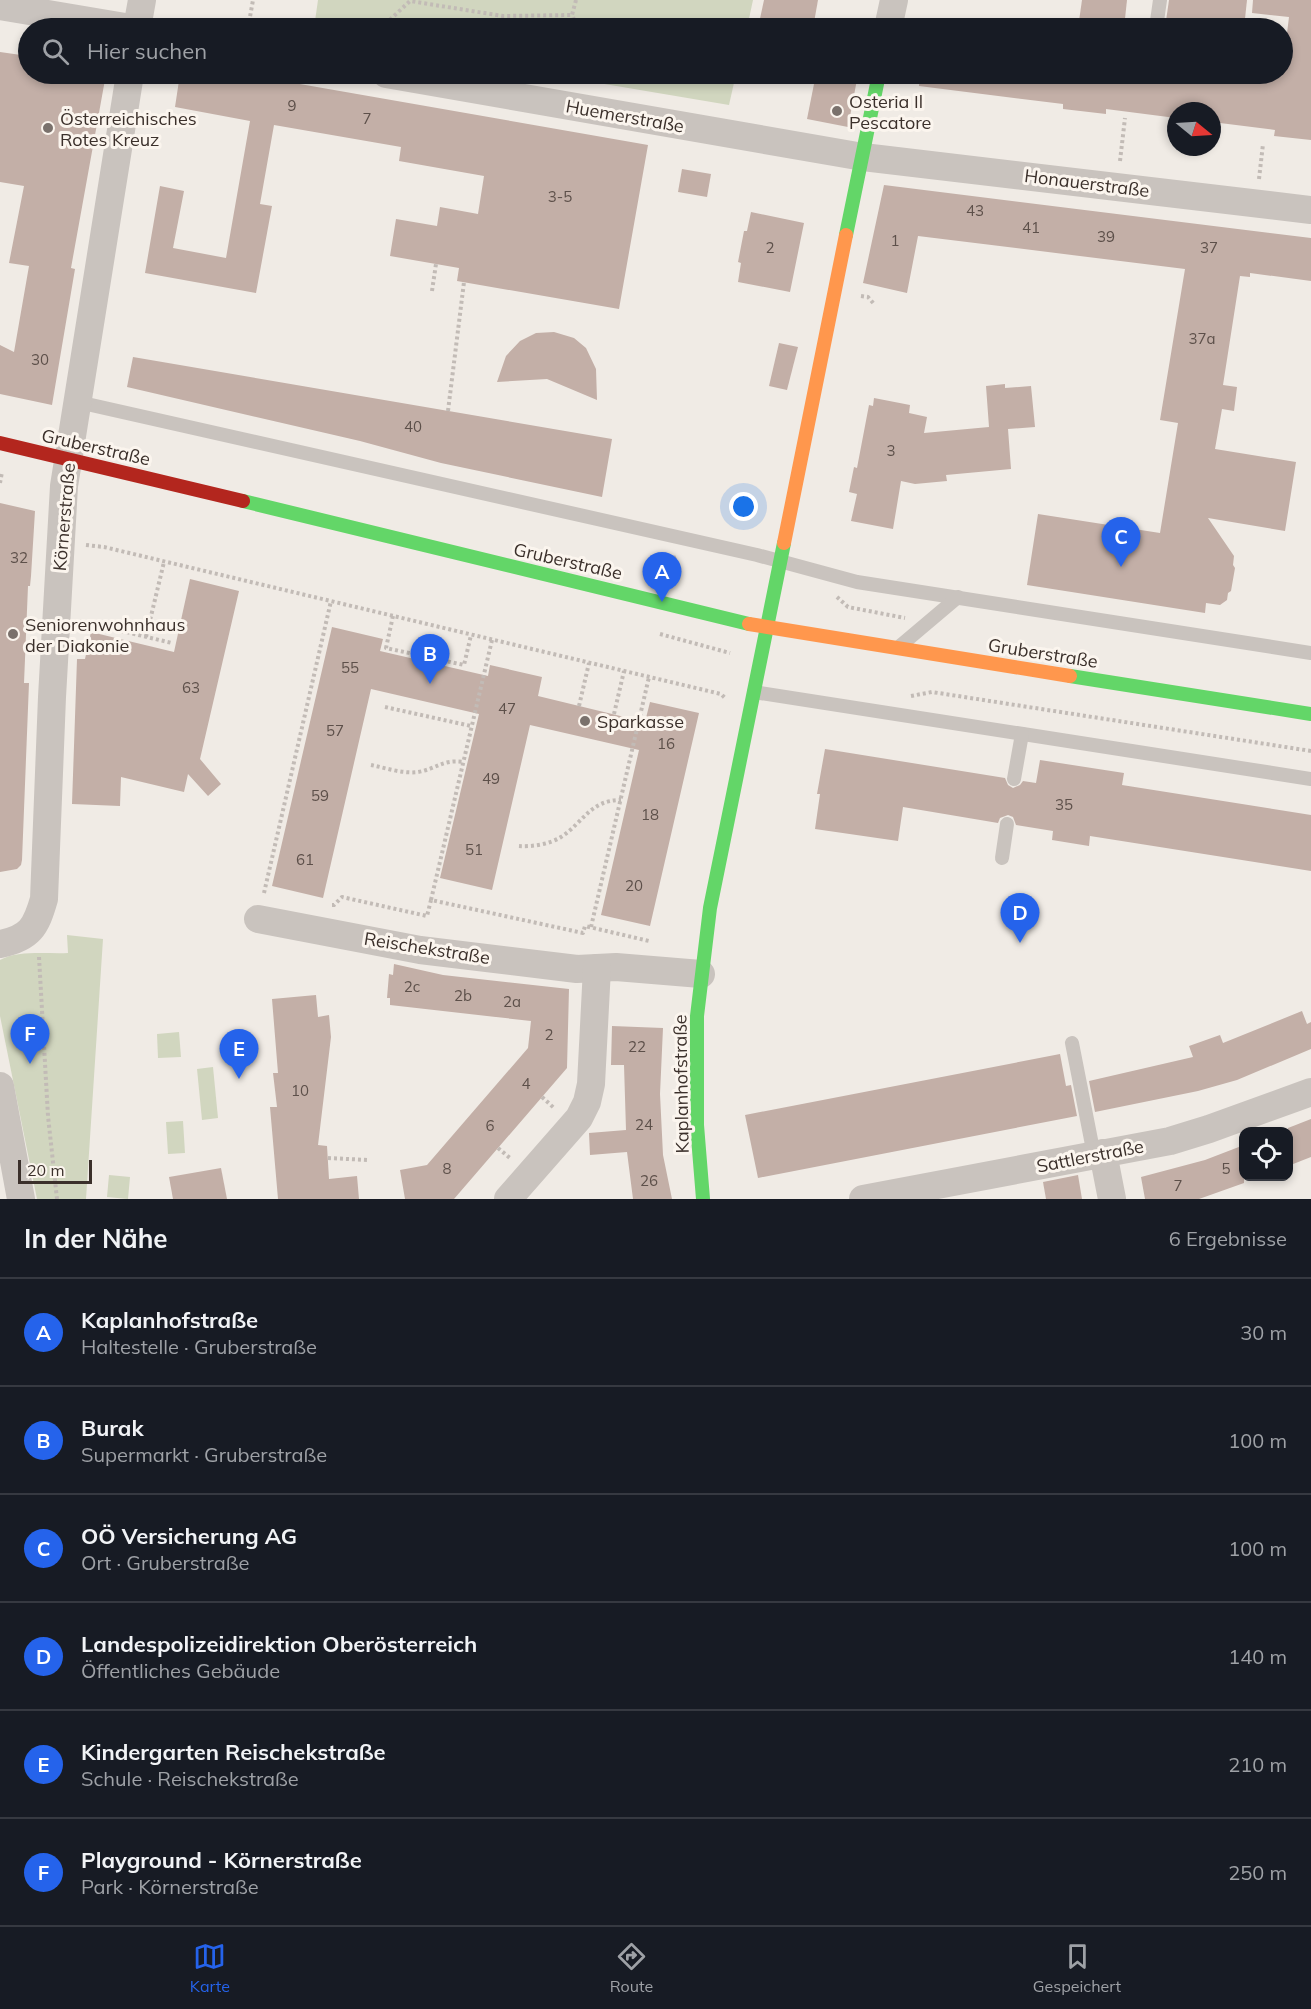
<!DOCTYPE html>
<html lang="de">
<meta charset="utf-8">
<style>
body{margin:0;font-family:Mulish,sans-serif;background:#20242c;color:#f1f3f6}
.controls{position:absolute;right:18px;bottom:18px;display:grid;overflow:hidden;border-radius:12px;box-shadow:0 3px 9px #0003}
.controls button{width:54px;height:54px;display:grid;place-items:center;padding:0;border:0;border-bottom:2px solid #363941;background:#171b24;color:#f1f3f6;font:30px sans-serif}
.compass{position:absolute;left:1167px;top:102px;width:54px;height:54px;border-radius:50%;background:#171b24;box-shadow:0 3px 9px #0003;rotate:108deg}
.scale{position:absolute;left:18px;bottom:15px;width:74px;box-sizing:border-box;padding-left:6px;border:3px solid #3b302b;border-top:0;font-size:16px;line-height:21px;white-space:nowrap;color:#3b302b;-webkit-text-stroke:4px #fbf5ee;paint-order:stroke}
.you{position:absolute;left:744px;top:507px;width:21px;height:21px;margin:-15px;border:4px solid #fff;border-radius:50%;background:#1a73e8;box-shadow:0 0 0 9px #1a73e833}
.badge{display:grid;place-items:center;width:39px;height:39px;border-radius:50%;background:#2563eb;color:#fff;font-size:20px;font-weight:700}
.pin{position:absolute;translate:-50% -50px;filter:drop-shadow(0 2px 3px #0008)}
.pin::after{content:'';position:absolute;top:32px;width:21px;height:18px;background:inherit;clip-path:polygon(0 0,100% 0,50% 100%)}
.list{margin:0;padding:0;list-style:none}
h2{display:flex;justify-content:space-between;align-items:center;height:78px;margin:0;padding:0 24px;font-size:26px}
h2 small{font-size:20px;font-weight:400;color:#9ea1a6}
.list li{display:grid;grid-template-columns:39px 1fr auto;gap:18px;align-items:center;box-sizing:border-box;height:108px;padding:0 24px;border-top:2px solid #363941}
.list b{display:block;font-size:22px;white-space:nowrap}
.list p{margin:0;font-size:20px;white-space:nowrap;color:#9ea1a6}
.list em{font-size:20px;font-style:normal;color:#9ea1a6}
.icon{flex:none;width:33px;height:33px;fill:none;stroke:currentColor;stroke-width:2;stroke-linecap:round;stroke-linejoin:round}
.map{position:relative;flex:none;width:1311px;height:1199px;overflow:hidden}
.search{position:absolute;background:#171b24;box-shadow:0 3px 9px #0003;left:18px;right:18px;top:18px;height:66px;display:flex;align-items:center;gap:15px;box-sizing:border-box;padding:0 21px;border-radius:33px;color:#9ea1a6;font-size:22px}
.sheet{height:726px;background:#171b24}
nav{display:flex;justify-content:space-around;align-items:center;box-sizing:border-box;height:84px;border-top:2px solid #363941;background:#171b24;font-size:16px;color:#9ea1a6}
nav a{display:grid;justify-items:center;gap:3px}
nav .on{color:#2563eb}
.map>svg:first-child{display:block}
.green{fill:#d1d6bf}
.building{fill:#c3afa7}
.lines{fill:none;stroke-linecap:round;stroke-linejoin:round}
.path{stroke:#c2bbb6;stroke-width:4;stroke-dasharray:3 3;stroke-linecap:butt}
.lane{stroke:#c9c3be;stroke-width:14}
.street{stroke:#c9c3be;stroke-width:28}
.fast{stroke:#63d668;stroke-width:14}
.slow{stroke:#ff974d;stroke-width:14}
.jam{stroke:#b3261e;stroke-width:14}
.poi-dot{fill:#7a716c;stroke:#fbf5ee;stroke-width:2}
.labels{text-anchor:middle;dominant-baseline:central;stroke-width:6;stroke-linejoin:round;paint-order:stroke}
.number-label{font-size:15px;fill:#5d504a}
.poi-label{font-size:18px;fill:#3b302b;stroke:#fbf5ee;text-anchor:start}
.street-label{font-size:18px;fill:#3b302b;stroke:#fbf5ee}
</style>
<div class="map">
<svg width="1311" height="1199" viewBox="0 0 1311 1199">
<rect width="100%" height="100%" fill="#f0ebe5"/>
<g class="green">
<polygon points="318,0 753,0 747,28 314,28"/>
<polygon points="545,74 736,74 729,105"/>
<path d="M67,935L103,939L86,1199H37L0,1016V960C18,950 47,954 68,953Z"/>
<polygon points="179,1032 181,1057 158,1058 157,1034"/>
<polygon points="213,1067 218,1118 202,1120 197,1069"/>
<polygon points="183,1121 185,1153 168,1154 166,1122"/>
<polygon points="109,1175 130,1177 128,1199 107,1197"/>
</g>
<g class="building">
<polygon points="764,0 818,0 813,28 758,28"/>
<polygon points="1082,0 1127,0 1124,28 1078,28"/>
<polygon points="1169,0 1247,0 1244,28 1165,28"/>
<polygon points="1253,0 1311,0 1311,140 1274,136 1275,130 1212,122 1212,111 1176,111 1176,118 1106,109 1106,114 1063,109 1063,104 919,86 920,74 1282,74 1289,17 1252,13"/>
<polygon points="0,52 28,56 28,74 106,74 71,268 75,269 52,405 0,394 0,345 14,352 29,266 9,263 24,186 0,182"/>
<polygon points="180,74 242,74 648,145 619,309 457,281 459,268 390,256 396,219 437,226 440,207 478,214 484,176 399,161 401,147 274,125 260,204 272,206 256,293 145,273 160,186 184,191 173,248 226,258 250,121 175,107"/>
<polygon points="816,74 858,74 848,127 807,119"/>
<polygon points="682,169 711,174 707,197 678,192"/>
<polygon points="884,185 1311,238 1311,281 1250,273 1250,277 1240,276 1223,385 1237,387 1234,411 1222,409 1215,449 1296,462 1285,531 1208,518 1234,556 1233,565 1235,568 1231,591 1228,593 1227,600 1220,605 1206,603 1205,613 1027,585 1038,514 1160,533 1178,423 1160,420 1185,269 918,236 907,293 863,283"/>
<polygon points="751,212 804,223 790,292 738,282 741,263 738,262 744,231 747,231"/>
<polygon points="554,332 574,338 586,348 596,369 597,400 547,379 497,382 506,356 520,341 536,333"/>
<polygon points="779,343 798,347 787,390 769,386"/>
<polygon points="133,357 612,439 602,497 441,463 360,441 127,387"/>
<polygon points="1005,384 1005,388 1031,386 1035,427 1008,429 1011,469 946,475 947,481 915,484 901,481 893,529 851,521 857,494 849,492 854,467 857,468 869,405 873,406 874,398 910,405 909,413 927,417 924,433 989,427 986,386"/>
<polygon points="0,503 35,511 31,576 30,586 28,586 24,683 29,683 22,860 21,865 17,869 0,872"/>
<polygon points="190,579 239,591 200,759 221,784 208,796 188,774 184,792 121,777 120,806 72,804 77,659 85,659 91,632 174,652"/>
<polygon points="332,627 383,639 380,651 488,676 490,665 542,677 538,696 645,722 650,702 699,713 650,926 601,915 639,750 530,725 492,890 440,878 479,714 371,689 323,898 272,886"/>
<polygon points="825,749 1005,778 1008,785 1013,788 1020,785 1023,781 1036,783 1040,760 1124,773 1122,785 1311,815 1311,871 1090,836 1089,846 1052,840 1053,831 1016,825 1013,817 1008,815 1000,818 998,823 903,807 898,841 815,829 820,794 817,794"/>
<polygon points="394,964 443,975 569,989 567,1068 454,1199 405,1199 400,1170 427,1165 528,1048 531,1021 390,1005 390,998 387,998 389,974 393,975"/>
<polygon points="316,995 318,1017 329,1015 331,1037 318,1145 327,1146 329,1179 357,1176 359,1199 278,1199 270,1107 277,1107 273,1073 278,1073 272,999"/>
<polygon points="1302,1011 1307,1024 1311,1022 1311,1049 1237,1080 1198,1091 1095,1112 1089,1081 1193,1057 1189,1046 1220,1035 1223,1043"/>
<polygon points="612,1026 663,1028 660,1094 663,1155 672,1199 633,1199 627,1152 590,1155 589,1133 626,1130 624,1065 611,1065"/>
<polygon points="1060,1054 1066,1086 1071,1085 1077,1116 758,1178 745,1115"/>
<polygon points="1311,1119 1311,1157 1288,1166 1288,1128"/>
<polygon points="1244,1145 1244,1183 1199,1199 1145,1199 1141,1177 1205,1160"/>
<polygon points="221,1168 227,1199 173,1199 169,1177"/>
<polygon points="1078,1175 1082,1199 1046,1199 1043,1182"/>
</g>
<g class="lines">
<g class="path">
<polyline points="576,0 572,15 578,28"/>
<polyline points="248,28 253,0"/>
<polyline points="381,28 410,1 503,16 572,15"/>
<polyline points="588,74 588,85"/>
<polyline points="1120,161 1125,118"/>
<polyline points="1259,179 1263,144"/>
<polyline points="432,291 436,264"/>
<polyline points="861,296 868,297 874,304"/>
<polyline points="448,411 464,282"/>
<polyline points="0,483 2,472"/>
<polyline points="86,545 104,547 721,694 725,698"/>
<polyline points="658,566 676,557"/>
<polyline points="837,597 848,607 905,618"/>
<polyline points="393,616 386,648 464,665 471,635"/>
<polyline points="80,621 172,643"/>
<polyline points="660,634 730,653"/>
<polyline points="146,637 164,562"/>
<polyline points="911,696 932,692 1311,751"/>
<polyline points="579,706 589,663"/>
<polyline points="385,707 471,726"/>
<polyline points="614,714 624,671"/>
<path d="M371,765C386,768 403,774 418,772C436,769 443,759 463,762"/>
<path d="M519,846C532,847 550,844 561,837C584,822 590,800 621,800"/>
<polyline points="264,893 331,601"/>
<polyline points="431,900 492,640"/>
<polyline points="332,905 334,905 342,897 427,916 431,900 583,933 585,926 649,941"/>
<polyline points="591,927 649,677"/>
<polyline points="39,957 48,1116 57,1199"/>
<polyline points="542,1097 554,1108"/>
<polyline points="498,1148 510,1158"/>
<polyline points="328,1158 368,1160"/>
</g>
<g class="lane">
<polyline points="1156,28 1160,0"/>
<polyline points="78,402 757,555 857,582 1311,653"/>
<polyline points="900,646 958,597"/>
<polyline points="754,692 1311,779"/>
<polyline points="1014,779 1022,734"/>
<polyline points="1002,858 1007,824"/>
<polyline points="1072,1043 1094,1155"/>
</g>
<g class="street">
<polyline points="0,6 131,28"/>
<polyline points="137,28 142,0"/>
<polyline points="888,28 894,0"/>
<polyline points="386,74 863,157 1311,210"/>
<polyline points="258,919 420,950 577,969 616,967 701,974"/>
<path d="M0,944C30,938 36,927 44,899L52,697L64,486L130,74"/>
<polyline points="0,1086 21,1199"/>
<polyline points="1103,1153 1112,1199"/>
<polyline points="508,1199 579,1118 587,1102 591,1084 597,968"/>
<polyline points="863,1199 1170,1141 1209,1129 1311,1092"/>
</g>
<g class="fast">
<polyline points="846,235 879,74"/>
<polyline points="243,501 749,624"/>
<polyline points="1070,676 1311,714"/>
<polyline points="703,1199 697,1125 697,1016 710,908 784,543"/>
</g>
<g class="slow">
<polyline points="784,543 846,235"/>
<polyline points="749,624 1070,676"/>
</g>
<polyline class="jam" points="0,443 243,501"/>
</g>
<g class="poi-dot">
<circle cx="837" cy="111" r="6"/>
<circle cx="48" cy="128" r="6"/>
<circle cx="13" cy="634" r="6"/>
<circle cx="585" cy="721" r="6"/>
</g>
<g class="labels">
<g class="number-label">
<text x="292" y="105">9</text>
<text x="367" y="118">7</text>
<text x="560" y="196">3-5</text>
<text x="975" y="210">43</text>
<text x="1031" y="227">41</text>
<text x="1106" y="236">39</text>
<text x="895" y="240">1</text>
<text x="770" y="247">2</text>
<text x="1209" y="247">37</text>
<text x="1202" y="338">37a</text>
<text x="40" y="359">30</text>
<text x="413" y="426">40</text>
<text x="891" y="450">3</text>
<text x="19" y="557">32</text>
<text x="350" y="667">55</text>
<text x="191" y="687">63</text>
<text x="507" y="708">47</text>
<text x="335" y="730">57</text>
<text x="666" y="743">16</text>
<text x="491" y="778">49</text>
<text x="320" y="795">59</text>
<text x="1064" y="804">35</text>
<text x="650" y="814">18</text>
<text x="474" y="849">51</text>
<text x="305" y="859">61</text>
<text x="634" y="885">20</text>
<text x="412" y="986">2c</text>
<text x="463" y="995">2b</text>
<text x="512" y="1001">2a</text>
<text x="549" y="1034">2</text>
<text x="637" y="1046">22</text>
<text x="526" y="1083">4</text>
<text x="300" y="1090">10</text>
<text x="644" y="1124">24</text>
<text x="490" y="1125">6</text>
<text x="447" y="1168">8</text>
<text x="1226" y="1168">5</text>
<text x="649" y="1180">26</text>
<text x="1178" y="1185">7</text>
</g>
<g class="poi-label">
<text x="849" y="101">Osteria Il<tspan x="849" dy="21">Pescatore</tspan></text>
<text x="60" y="118">Österreichisches<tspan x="60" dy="21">Rotes Kreuz</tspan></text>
<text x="25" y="624">Seniorenwohnhaus<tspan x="25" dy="21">der Diakonie</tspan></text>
<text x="597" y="721">Sparkasse</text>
</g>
<g class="street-label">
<text transform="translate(625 116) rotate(10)">Huemerstraße</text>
<text transform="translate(1087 183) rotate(7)">Honauerstraße</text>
<text transform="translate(96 447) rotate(13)">Gruberstraße</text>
<text transform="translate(64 517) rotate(-85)">Körnerstraße</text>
<text transform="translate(568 561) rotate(13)">Gruberstraße</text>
<text transform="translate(1043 653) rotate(9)">Gruberstraße</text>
<text transform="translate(427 948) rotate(9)">Reischekstraße</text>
<text transform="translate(681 1084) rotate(-91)">Kaplanhofstraße</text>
<text transform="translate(1090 1156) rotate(-11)">Sattlerstraße</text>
</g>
</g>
</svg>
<div class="controls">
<button><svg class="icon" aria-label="locate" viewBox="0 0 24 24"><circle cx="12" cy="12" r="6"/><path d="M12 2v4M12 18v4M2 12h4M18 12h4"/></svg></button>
</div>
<svg class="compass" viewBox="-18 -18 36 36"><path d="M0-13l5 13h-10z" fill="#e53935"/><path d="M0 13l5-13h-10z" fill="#9ea1a6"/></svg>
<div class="scale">20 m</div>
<div class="you"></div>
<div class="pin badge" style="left:662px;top:602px">A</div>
<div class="pin badge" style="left:430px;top:684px">B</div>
<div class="pin badge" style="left:1121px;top:567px">C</div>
<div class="pin badge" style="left:1020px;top:943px">D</div>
<div class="pin badge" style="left:239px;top:1079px">E</div>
<div class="pin badge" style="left:30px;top:1064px">F</div>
<div class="search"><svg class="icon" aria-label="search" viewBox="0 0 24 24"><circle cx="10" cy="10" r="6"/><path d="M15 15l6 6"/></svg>Hier suchen</div>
</div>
<section class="sheet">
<h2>In der Nähe<small>6 Ergebnisse</small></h2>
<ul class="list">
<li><span class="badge">A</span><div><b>Kaplanhofstraße</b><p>Haltestelle · Gruberstraße</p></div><em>30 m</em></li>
<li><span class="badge">B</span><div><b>Burak</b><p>Supermarkt · Gruberstraße</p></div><em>100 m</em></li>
<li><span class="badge">C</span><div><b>OÖ Versicherung AG</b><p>Ort · Gruberstraße</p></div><em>100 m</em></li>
<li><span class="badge">D</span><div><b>Landespolizeidirektion Oberösterreich</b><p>Öffentliches Gebäude</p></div><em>140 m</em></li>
<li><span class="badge">E</span><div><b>Kindergarten Reischekstraße</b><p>Schule · Reischekstraße</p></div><em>210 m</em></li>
<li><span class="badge">F</span><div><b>Playground - Körnerstraße</b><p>Park · Körnerstraße</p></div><em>250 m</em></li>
</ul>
</section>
<nav>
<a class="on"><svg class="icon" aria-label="map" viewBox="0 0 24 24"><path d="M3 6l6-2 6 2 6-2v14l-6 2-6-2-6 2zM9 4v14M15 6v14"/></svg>Karte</a>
<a><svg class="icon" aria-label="directions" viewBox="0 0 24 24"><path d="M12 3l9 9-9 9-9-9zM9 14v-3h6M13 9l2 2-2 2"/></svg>Route</a>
<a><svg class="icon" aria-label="saved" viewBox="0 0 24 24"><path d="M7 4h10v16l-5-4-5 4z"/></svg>Gespeichert</a>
</nav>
